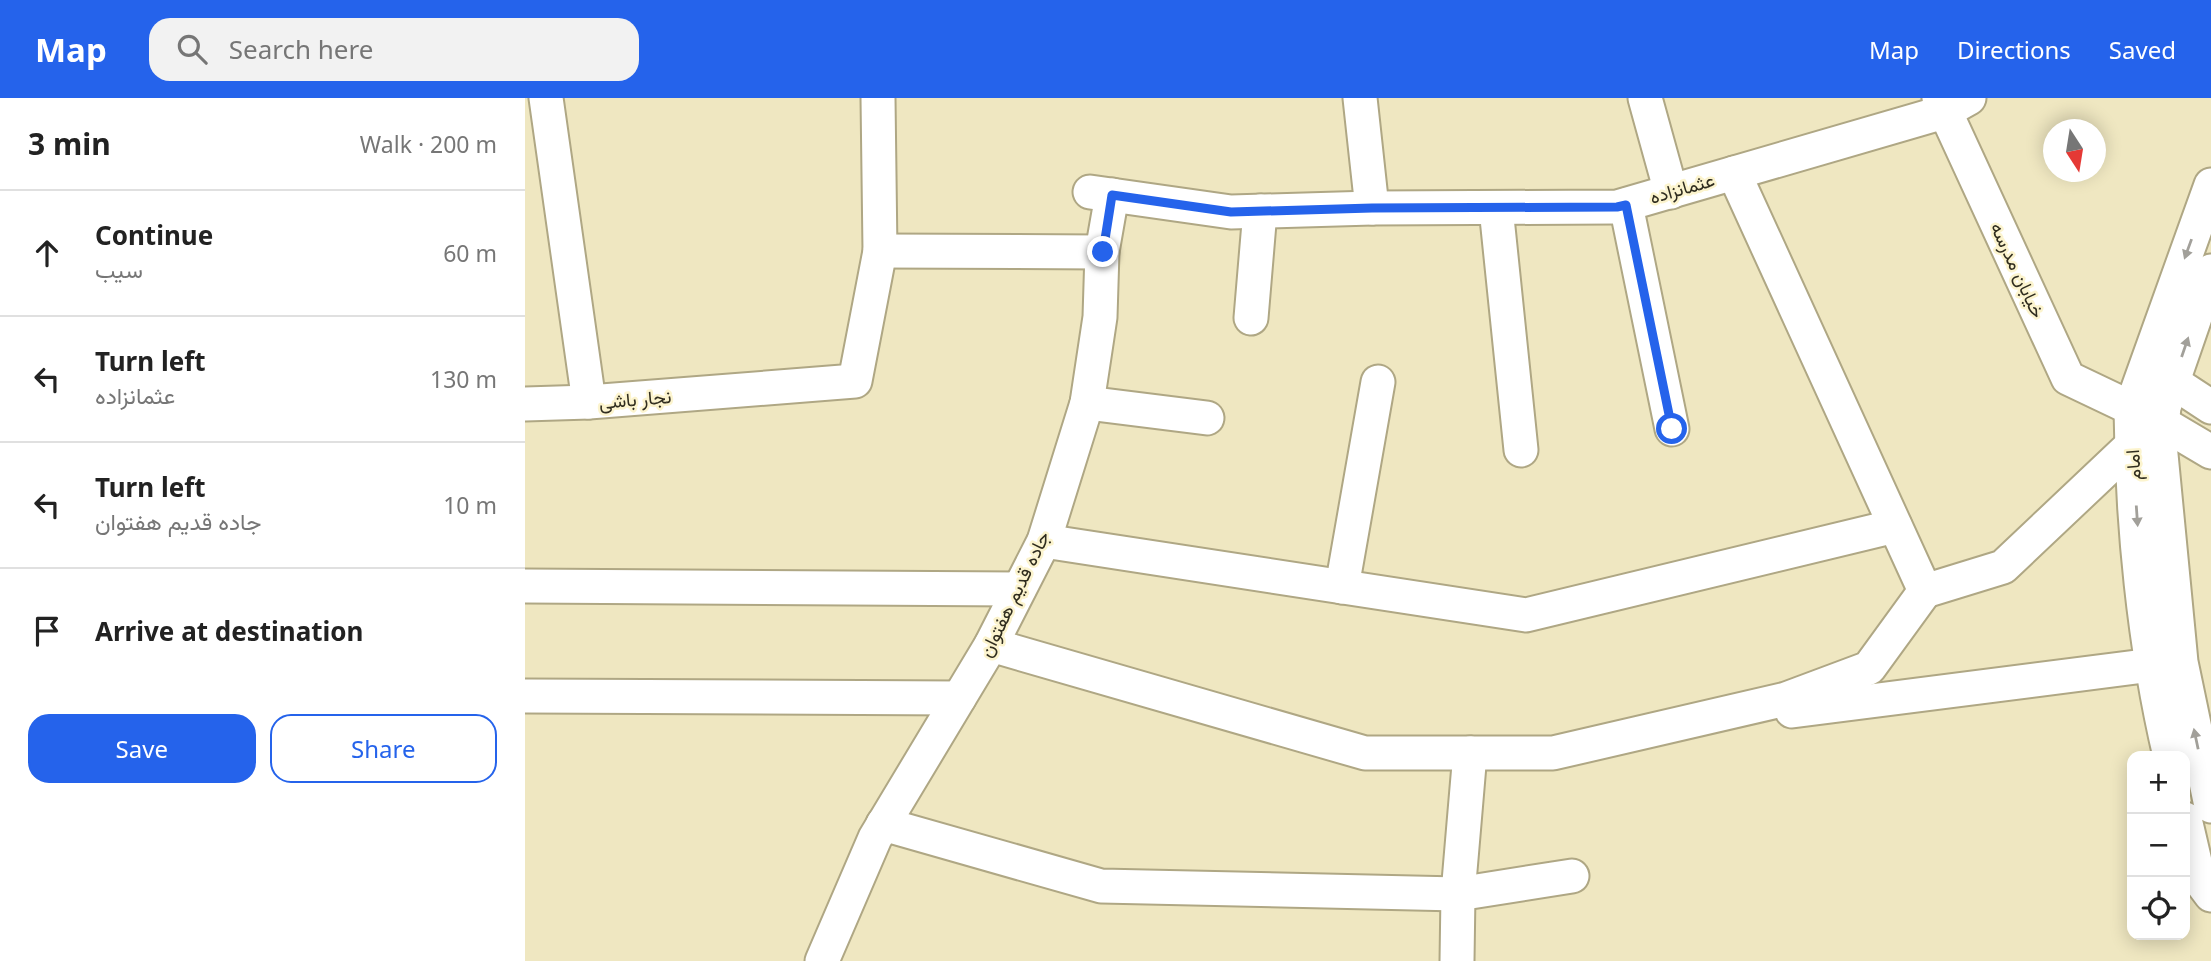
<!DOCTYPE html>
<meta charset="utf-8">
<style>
body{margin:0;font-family:"Noto Sans",Vazirmatn,sans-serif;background:#f2f2f2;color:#222}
.controls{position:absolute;right:21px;bottom:21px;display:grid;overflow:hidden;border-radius:14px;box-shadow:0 4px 18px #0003}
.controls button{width:63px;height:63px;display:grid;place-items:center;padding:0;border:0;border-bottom:2px solid #e0e0e0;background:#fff;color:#222;font:35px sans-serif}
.compass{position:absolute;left:1518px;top:21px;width:63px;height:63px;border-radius:50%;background:#fff;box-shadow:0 4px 18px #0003;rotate:168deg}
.stop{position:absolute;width:21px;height:21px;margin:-16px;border:5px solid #2563eb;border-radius:50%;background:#fff}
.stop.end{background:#2563eb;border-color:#fff;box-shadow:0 2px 7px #0008}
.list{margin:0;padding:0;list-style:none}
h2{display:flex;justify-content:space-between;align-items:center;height:91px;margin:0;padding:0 28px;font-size:30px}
h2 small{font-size:23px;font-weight:400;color:#767676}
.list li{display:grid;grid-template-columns:46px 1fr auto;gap:21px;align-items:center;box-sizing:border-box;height:126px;padding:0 28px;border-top:2px solid #e0e0e0}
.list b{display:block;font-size:26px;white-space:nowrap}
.list p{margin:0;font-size:23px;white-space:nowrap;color:#767676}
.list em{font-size:23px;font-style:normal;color:#767676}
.actions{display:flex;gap:14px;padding:21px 28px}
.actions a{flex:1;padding:16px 0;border:2px solid #2563eb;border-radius:21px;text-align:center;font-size:24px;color:#2563eb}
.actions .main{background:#2563eb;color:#fff}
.icon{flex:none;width:38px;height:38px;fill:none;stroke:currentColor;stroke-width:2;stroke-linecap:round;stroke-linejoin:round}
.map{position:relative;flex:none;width:1686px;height:863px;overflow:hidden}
header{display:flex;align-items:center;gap:42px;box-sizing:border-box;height:98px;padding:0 35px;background:#2563eb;color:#fff}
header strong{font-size:33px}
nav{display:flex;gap:38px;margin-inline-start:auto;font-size:24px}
.search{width:490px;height:63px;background:#f2f2f2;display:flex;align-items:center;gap:18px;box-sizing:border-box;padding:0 24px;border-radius:21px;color:#767676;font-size:26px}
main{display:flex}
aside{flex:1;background:#fff}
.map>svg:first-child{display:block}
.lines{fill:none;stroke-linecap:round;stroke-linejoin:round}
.minor-casing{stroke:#afa784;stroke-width:37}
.minor{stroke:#fff;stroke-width:33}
.oneway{fill:#a2a09a}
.route{stroke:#2563eb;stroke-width:9}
.labels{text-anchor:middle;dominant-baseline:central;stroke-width:5;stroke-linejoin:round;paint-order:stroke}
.street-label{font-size:19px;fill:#302d1f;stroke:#fcf4ce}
</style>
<header>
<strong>Map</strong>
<div class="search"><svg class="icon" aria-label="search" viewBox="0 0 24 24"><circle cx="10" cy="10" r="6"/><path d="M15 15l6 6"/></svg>Search here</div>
<nav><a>Map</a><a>Directions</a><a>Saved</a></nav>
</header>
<main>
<aside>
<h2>3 min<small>Walk · 200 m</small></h2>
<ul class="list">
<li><svg class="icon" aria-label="ahead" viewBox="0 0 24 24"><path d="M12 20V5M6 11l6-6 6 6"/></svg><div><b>Continue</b><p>سیب</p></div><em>60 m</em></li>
<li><svg class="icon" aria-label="left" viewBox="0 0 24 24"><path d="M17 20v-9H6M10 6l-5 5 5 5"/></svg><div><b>Turn left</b><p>عثمانزاده</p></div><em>130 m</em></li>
<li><svg class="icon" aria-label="left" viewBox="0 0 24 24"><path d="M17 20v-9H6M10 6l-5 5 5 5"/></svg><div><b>Turn left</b><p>جاده قدیم هفتوان</p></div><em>10 m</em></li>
<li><svg class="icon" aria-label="arrive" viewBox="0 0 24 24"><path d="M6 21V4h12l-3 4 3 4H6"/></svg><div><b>Arrive at destination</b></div></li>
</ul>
<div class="actions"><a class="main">Save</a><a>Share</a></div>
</aside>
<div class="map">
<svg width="1686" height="863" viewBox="0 0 1686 863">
<rect width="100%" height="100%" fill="#efe7c1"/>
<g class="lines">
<defs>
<g id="minor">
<polyline points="21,0 64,304"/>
<polyline points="835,0 847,110"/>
<polyline points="1120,0 1146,94"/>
<polyline points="1414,0 1543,280 1606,310"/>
<polyline points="1209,75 1400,493 1478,469 1607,347"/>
<polyline points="565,94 706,114 847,110 1092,109 1419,14 1444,0"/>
<polyline points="1101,107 1147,331"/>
<polyline points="971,110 996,352"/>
<polyline points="355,153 577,154"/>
<polyline points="1686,173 1639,309 1635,346 1656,564 1686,708"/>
<polyline points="726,220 735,113"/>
<polyline points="1648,284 1686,309"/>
<polyline points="562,305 682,320"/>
<polyline points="0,306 64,304 330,283 355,153 353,0"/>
<polyline points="1637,325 1686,354"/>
<polyline points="519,443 1001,517 1370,428"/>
<polyline points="0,488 494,491"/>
<polyline points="817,489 853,284"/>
<polyline points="466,547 840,655 1028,655 1261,601 1344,570 1400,493"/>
<polyline points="0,598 434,600"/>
<polyline points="1267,613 1627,567"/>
<path d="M1645,658C1619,548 1607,423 1606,310L1686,87"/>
<polyline points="1660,721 1674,781 1686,797"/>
<polyline points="358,726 576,788 933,796 1047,778"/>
<polyline points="297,863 350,740 466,547 519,443 562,305 575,219 577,154 587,97"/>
<polyline points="932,863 933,796 945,655"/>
</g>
</defs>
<use href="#minor" class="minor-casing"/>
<use href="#minor" class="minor"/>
</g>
<defs><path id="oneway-solid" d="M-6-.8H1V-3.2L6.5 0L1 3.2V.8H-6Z" transform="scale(1.75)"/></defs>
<g class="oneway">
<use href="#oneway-solid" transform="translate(1663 151) rotate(110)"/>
<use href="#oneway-solid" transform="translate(1660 249) rotate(-71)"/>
<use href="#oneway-solid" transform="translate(1612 418) rotate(86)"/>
<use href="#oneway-solid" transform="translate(1671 641) rotate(-102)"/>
</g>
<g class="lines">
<polyline class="route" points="578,154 587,97 706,114 847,110 1092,109 1101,107 1147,331"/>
</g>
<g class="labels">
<g class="street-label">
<text transform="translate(1157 90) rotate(-16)">عثمانزاده</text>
<text transform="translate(1493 172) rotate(65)">خیابان مدرسه</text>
<text transform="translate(110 301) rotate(-5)">نجار باشی</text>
<text transform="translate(1608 367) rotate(-94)">امام</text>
<text transform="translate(489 496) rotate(-64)">جاده قدیم هفتوان</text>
</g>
</g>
</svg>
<div class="controls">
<button>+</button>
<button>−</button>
<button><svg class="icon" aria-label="locate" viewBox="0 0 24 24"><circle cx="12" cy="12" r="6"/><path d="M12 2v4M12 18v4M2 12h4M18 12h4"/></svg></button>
</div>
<svg class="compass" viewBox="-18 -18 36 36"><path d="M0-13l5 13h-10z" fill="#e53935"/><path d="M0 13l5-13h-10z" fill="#767676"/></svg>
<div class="stop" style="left:1147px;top:331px"></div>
<div class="stop end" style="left:578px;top:154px"></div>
</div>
</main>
